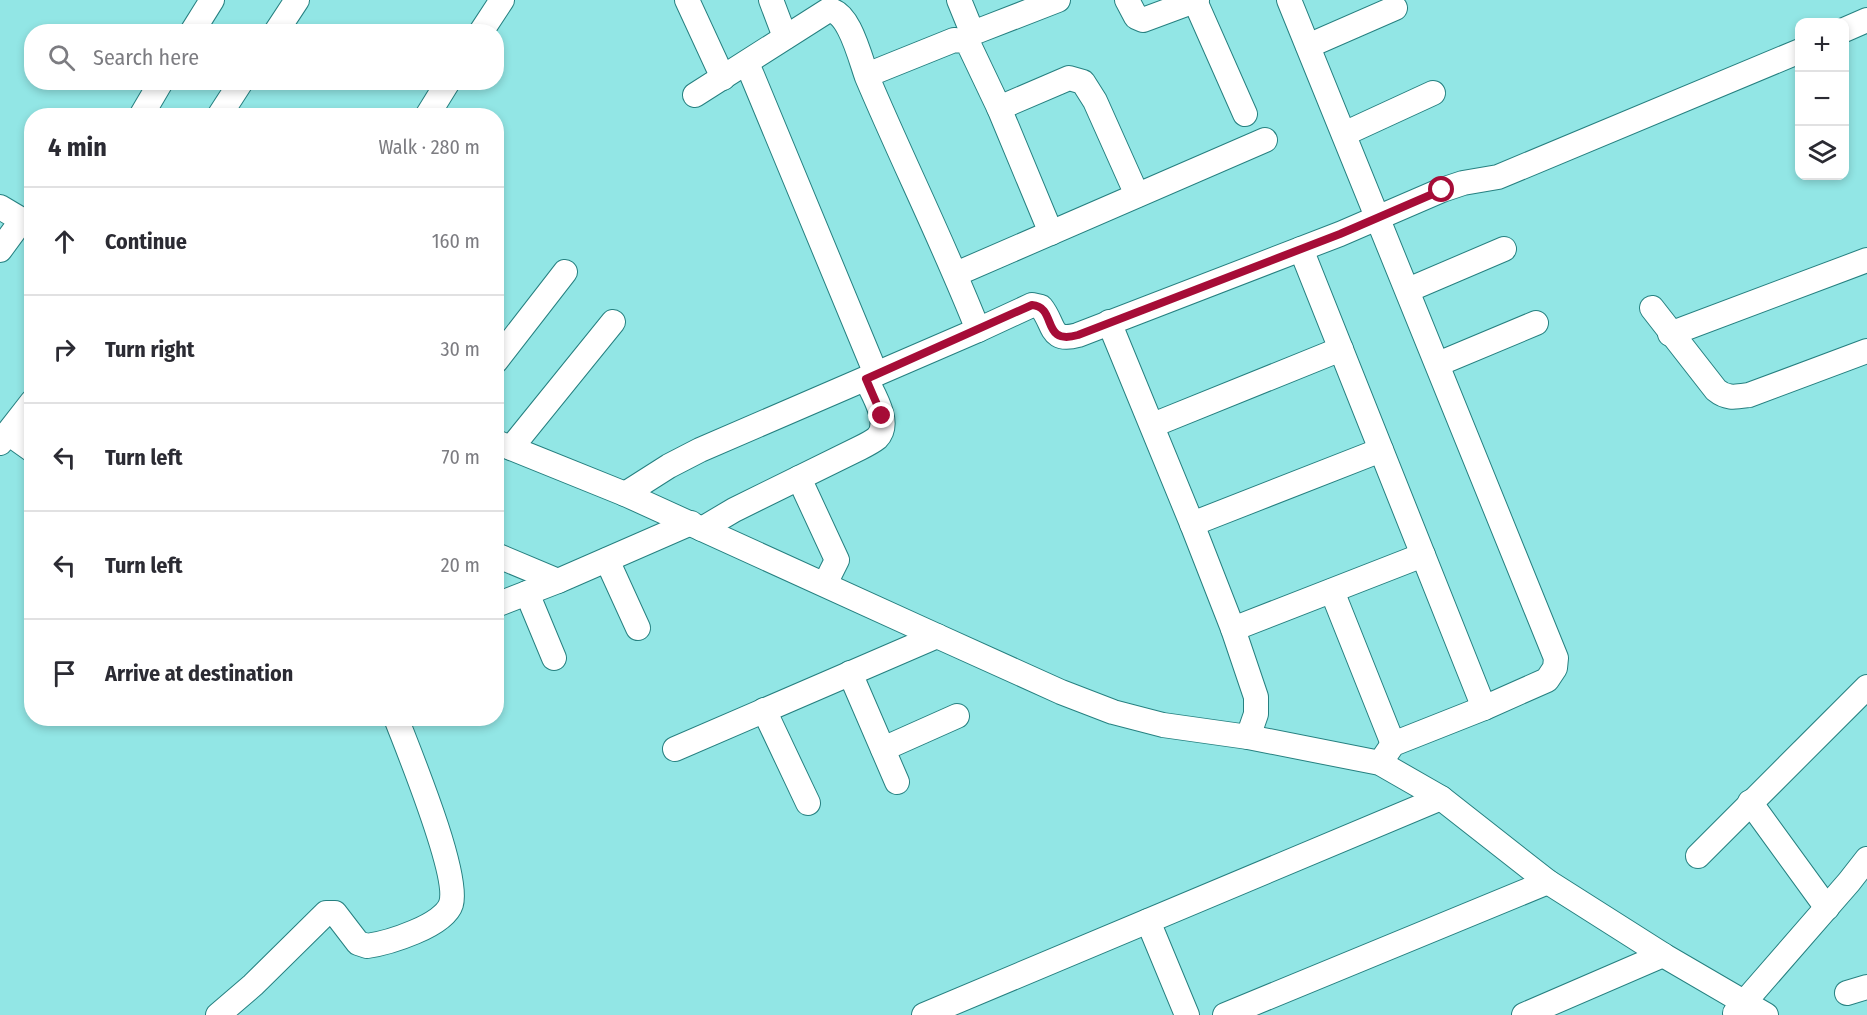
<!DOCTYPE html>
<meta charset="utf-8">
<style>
body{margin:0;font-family:"Fira Sans Condensed",sans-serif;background:#f7f7f7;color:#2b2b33}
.controls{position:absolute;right:18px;top:18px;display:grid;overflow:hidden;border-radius:12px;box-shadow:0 3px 9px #0003}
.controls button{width:54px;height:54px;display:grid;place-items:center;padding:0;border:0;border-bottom:2px solid #e1e1e2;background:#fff;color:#2b2b33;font:30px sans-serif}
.stop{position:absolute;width:18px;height:18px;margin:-14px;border:4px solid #a60c37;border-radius:50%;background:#fff}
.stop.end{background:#a60c37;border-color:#fff;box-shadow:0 2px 6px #0008}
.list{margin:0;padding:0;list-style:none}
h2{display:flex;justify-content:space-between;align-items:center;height:78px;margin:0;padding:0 24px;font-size:26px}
h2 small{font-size:20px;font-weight:400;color:#7c7c81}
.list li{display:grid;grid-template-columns:39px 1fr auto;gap:18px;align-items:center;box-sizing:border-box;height:108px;padding:0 24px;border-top:2px solid #e1e1e2}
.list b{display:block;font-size:22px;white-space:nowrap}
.list em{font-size:20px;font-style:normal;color:#7c7c81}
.icon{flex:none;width:33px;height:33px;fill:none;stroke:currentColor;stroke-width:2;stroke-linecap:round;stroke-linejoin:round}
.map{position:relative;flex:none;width:1867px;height:1015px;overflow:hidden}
.search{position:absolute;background:#fff;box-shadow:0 3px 9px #0003;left:24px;top:24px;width:480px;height:66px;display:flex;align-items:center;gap:15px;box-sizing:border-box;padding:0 21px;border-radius:24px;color:#7c7c81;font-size:22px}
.panel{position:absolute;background:#fff;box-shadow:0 3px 9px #0003;left:24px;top:108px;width:480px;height:618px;border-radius:24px}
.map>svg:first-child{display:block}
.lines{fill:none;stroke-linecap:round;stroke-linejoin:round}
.minor-casing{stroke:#268080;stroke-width:26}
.minor{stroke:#fff;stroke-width:24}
.route{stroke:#a60c37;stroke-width:8}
</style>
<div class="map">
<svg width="1867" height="1015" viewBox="0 0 1867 1015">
<rect width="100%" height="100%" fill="#92e6e5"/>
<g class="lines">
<defs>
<g id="minor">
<polyline points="687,0 723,78"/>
<polyline points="771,0 785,37"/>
<polyline points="959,0 970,27 978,31 1058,0"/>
<polyline points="1127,0 1136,17 1143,20 1197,0"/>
<polyline points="1289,0 1556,658 1555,668 1547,680 1484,708 1393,744 1380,763"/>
<polyline points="1195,1 1245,114"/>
<polyline points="1844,30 1867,20"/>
<polyline points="192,32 212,0"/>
<polyline points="276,32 297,0"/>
<polyline points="481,32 502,0"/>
<polyline points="1308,46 1395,8"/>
<polyline points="747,63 876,374"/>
<polyline points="867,75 954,40 965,41 970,47 999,108 1051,233"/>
<path d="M695,95L827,11C848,6 861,61 867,77C903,162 944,244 978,330"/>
<polyline points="999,108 1069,78 1083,82 1095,101 1137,195"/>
<polyline points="141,116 161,82"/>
<polyline points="219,116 241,82"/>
<polyline points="427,116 448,82"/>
<polyline points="1344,134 1433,93"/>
<polyline points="0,207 32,226"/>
<polyline points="1301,249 1484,708"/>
<polyline points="0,250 22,220"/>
<polyline points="956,274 1265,140"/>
<polyline points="1408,290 1504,249"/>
<path d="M1652,308L1716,390C1727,399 1735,397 1749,395L1867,351"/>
<polyline points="1109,322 1192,524 1233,629 1256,697 1256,714 1248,737"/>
<polyline points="1670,334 1867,260"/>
<polyline points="496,361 565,272"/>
<polyline points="1438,364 1536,323"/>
<polyline points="1153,425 1341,349"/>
<polyline points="8,433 32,450"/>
<polyline points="496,442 625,494 937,636 1061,692 1113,712 1163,725 1248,737 1380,763 1441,798 1548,882 1663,955 1766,1015"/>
<polyline points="0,443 32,402"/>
<polyline points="511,448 613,322"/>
<polyline points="799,478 837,560 825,584"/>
<path d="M625,494L669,466L700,450L978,330L1032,305L1041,307C1055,324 1049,343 1078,335L1340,234L1442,190L1463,183L1498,177L1800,51"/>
<polyline points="1192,524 1381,450"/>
<path d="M702,529L734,510L860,448C866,445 872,442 877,438C892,423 873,394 866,379"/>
<polyline points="496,555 558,581"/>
<polyline points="607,560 638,628"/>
<polyline points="1332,591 1393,744"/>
<polyline points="527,593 554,658"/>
<polyline points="496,605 558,581 691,523"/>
<polyline points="1233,629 1423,555"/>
<polyline points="850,673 897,782"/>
<polyline points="764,710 808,803"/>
<polyline points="675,749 937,636"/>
<polyline points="883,749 957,716"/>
<polyline points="1750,802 1827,908"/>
<polyline points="1698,856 1867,687"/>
<polyline points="1148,921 1187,1015"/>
<polyline points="1847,993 1867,987"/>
<polyline points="1735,1013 1849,882 1867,859"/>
<path d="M218,1015L253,985L326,913H335L358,943L367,946C388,943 444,926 451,904C460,875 409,752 396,718"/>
<polyline points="924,1015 1441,798"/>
<polyline points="1225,1015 1548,882"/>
<polyline points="1524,1015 1663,955"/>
</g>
</defs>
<use href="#minor" class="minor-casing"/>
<use href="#minor" class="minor"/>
</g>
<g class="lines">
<path class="route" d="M882,416L866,379L1032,305C1058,307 1040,346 1078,335L1340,234L1442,190"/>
</g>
</svg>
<div class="controls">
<button>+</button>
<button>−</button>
<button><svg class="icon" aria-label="layers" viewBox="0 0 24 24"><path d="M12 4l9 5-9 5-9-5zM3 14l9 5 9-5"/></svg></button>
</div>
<div class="stop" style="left:1442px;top:190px"></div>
<div class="stop end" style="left:882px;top:416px"></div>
<div class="search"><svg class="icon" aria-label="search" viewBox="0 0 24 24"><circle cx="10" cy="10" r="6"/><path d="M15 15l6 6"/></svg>Search here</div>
<section class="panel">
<h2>4 min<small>Walk · 280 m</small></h2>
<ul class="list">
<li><svg class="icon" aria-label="ahead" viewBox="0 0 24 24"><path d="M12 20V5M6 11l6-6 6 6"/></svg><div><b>Continue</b></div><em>160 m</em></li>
<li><svg class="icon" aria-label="right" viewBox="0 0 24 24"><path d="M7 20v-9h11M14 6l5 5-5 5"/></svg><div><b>Turn right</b></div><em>30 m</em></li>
<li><svg class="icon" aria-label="left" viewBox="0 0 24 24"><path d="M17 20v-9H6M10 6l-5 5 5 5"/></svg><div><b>Turn left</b></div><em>70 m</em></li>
<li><svg class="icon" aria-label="left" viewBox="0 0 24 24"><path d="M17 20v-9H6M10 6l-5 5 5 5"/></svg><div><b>Turn left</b></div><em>20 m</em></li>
<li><svg class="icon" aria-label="arrive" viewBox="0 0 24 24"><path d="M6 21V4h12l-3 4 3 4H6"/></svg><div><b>Arrive at destination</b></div></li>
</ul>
</section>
</div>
